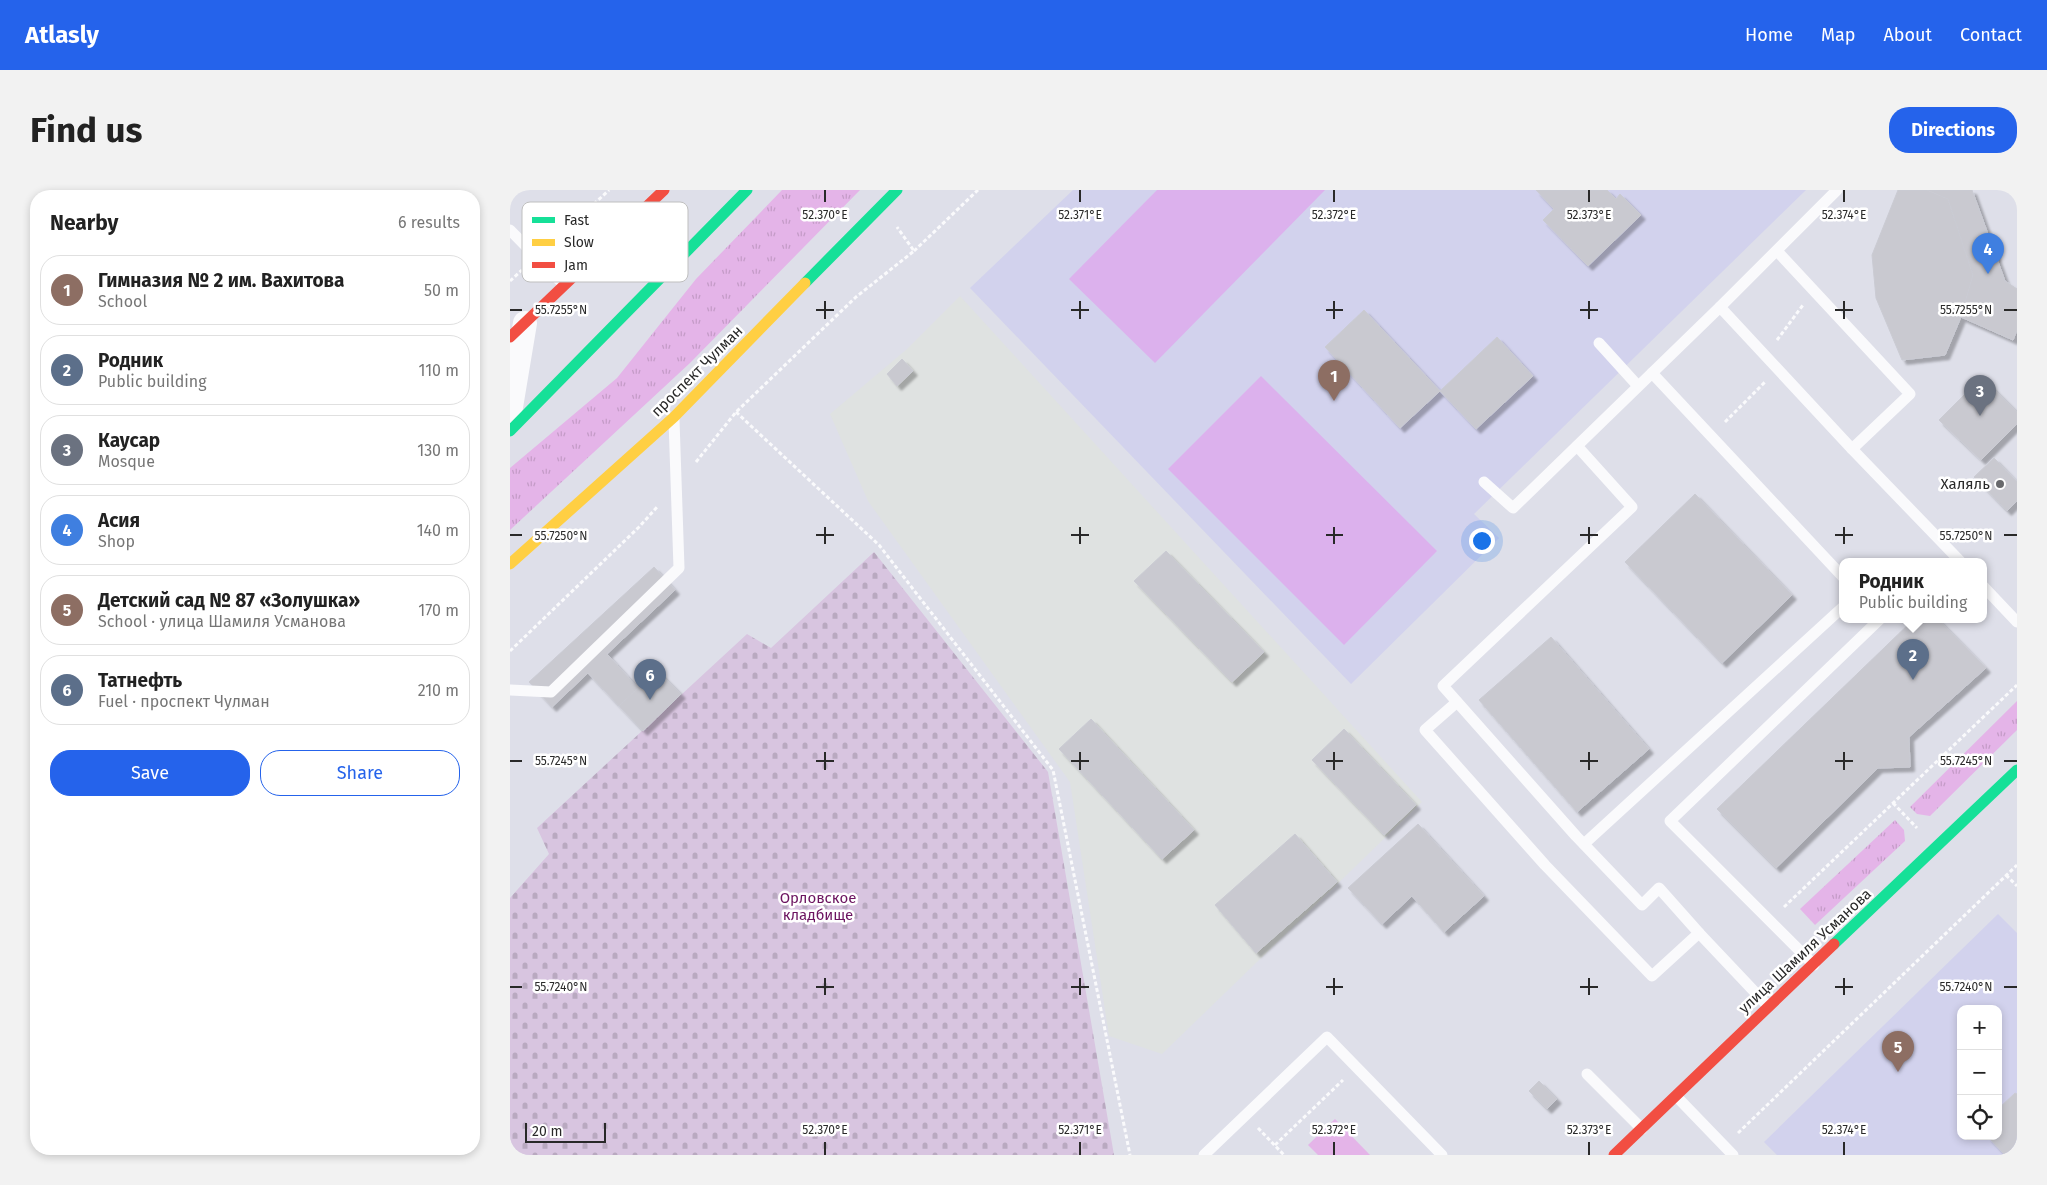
<!DOCTYPE html>
<meta charset="utf-8">
<style>
body{margin:0;font-family:"Fira Sans",sans-serif;background:#f2f2f2;color:#222}
.controls{position:absolute;right:15px;bottom:15px;display:grid;overflow:hidden;border-radius:10px;box-shadow:0 2px 8px #0003}
.controls button{width:45px;height:45px;display:grid;place-items:center;padding:0;border:0;border-bottom:1px solid #e0e0e0;background:#fff;color:#222;font:25px sans-serif}
.scale{position:absolute;left:15px;bottom:12px;width:81px;box-sizing:border-box;padding-left:5px;border:2px solid #292929;border-top:0;font-size:14px;line-height:18px;white-space:nowrap;color:#292929;-webkit-text-stroke:4px #fff;paint-order:stroke}
.you{position:absolute;left:971px;top:350px;width:18px;height:18px;margin:-12px;border:4px solid #fff;border-radius:50%;background:#1a73e8;box-shadow:0 0 0 8px #1a73e833}
.badge{display:grid;place-items:center;width:32px;height:32px;border-radius:50%;background:#2563eb;color:#fff;font-size:16px;font-weight:700}
.pin{position:absolute;translate:-50% -41px;filter:drop-shadow(0 1px 2px #0008)}
.pin::after{content:'';position:absolute;top:26px;width:18px;height:15px;background:inherit;clip-path:polygon(0 0,100% 0,50% 100%)}
.popup{position:absolute;left:1329px;top:368px;width:148px;height:65px;box-sizing:border-box;display:grid;place-content:center;border-radius:10px;background:#fff;filter:drop-shadow(0 1px 4px #0005);font-size:16px;white-space:nowrap;color:#767676}
.popup b{font-size:19px;color:#222}
.popup::after{content:'';position:absolute;left:50%;top:100%;margin-left:-10px;border:10px solid transparent;border-top-color:#fff}
.list{margin:0;padding:0;list-style:none}
h2{display:flex;justify-content:space-between;align-items:center;height:65px;margin:0;padding:0 20px;font-size:21px}
h2 small{font-size:16px;font-weight:400;color:#767676}
.list li{display:grid;grid-template-columns:32px 1fr auto;gap:15px;align-items:center;box-sizing:border-box;height:70px;margin:0 10px 10px;padding:0 10px;border:1px solid #e0e0e0;border-radius:20px}
.list b{display:block;font-size:19px;white-space:nowrap}
.list p{margin:0;font-size:16px;white-space:nowrap;color:#767676}
.list em{font-size:16px;font-style:normal;color:#767676}
.actions{display:flex;gap:10px;padding:15px 20px}
.actions a{flex:1;padding:11px 0;border:1px solid #2563eb;border-radius:20px;text-align:center;font-size:18px;color:#2563eb}
.actions .main{background:#2563eb;color:#fff}
.icon{flex:none;width:28px;height:28px;fill:none;stroke:currentColor;stroke-width:2;stroke-linecap:round;stroke-linejoin:round}
.map{position:relative;flex:none;width:1507px;height:965px;overflow:hidden;border-radius:20px}
header{display:flex;align-items:center;gap:30px;box-sizing:border-box;height:70px;padding:0 25px;background:#2563eb;color:#fff}
header strong{font-size:24px}
nav{display:flex;gap:28px;margin-inline-start:auto;font-size:18px}
.intro{display:flex;align-items:center;justify-content:space-between;box-sizing:border-box;height:120px;padding:0 30px}
h1{margin:0;font-size:35px}
.button{padding:12px 22px;border-radius:20px;background:#2563eb;color:#fff;font-size:18px;font-weight:700}
main{display:flex;gap:30px;padding:0 30px}
aside{flex:1;background:#fff;border-radius:20px;box-shadow:0 2px 8px #0003}
.map>svg:first-child{display:block}
.industrial{fill:#dfe2e1}
.education{fill:#d2d2ed;fill-rule:evenodd}
.grass{fill:url(#grass-tufts)}
.cemetery{fill:url(#cemetery-stones)}
.park{fill:#e4b4e8}
.pitch{fill:#dcb1ed}
.building{fill:#c9c9d0;stroke:#cacbd3;filter:url(#shadow)}
.lines{fill:none;stroke-linecap:round;stroke-linejoin:round}
.path{stroke:#fafafc;stroke-width:3;stroke-dasharray:4 2.5;stroke-linecap:butt}
.lane{stroke:#fafafc;stroke-width:11}
.street{stroke:#fafafc;stroke-width:24}
.fast{stroke:#16e098;stroke-width:11}
.slow{stroke:#ffcf43;stroke-width:11}
.jam{stroke:#f24e42;stroke-width:11}
.ticks{fill:none;stroke:#292929;stroke-width:2}
.poi-dot{fill:#68696c;stroke:#fff;stroke-width:2}
.labels{text-anchor:middle;dominant-baseline:central;stroke-width:5;stroke-linejoin:round;paint-order:stroke}
.street-label{font-size:15px;fill:#292929;stroke:#fff}
.poi-label{font-size:15px;fill:#292929;stroke:#fff;text-anchor:end}
.park-label{font-size:15px;fill:#6c1460;stroke:#fff}
.key{fill:#fff;stroke:#bfbfbf;stroke-width:1}
.key-label{font-size:14px;fill:#292929}
.ticks-label{font-size:12px;text-anchor:middle;fill:#292929;stroke:#fff;stroke-width:5;stroke-linejoin:round;paint-order:stroke}
</style>
<header>
<strong>Atlasly</strong>
<nav><a>Home</a><a>Map</a><a>About</a><a>Contact</a></nav>
</header>
<div class="intro"><h1>Find us</h1><a class="button">Directions</a></div>
<main>
<aside>
<h2>Nearby<small>6 results</small></h2>
<ul class="list">
<li><span class="badge" style="background:#8d6e63">1</span><div><b>Гимназия № 2 им. Вахитова</b><p>School</p></div><em>50 m</em></li>
<li><span class="badge" style="background:#5c6f8a">2</span><div><b>Родник</b><p>Public building</p></div><em>110 m</em></li>
<li><span class="badge" style="background:#6b7280">3</span><div><b>Каусар</b><p>Mosque</p></div><em>130 m</em></li>
<li><span class="badge" style="background:#3f7fe0">4</span><div><b>Асия</b><p>Shop</p></div><em>140 m</em></li>
<li><span class="badge" style="background:#8d6e63">5</span><div><b>Детский сад № 87 «Золушка»</b><p>School · улица Шамиля Усманова</p></div><em>170 m</em></li>
<li><span class="badge" style="background:#5c6f8a">6</span><div><b>Татнефть</b><p>Fuel · проспект Чулман</p></div><em>210 m</em></li>
</ul>
<div class="actions"><a class="main">Save</a><a>Share</a></div>
</aside>
<div class="map">
<svg width="1507" height="965" viewBox="0 0 1507 965">
<defs>
<pattern id="grass-tufts" width="24" height="20" patternUnits="userSpaceOnUse" patternTransform="scale(1.25)"><rect width="24" height="20" fill="#e4b4e8"/><path d="M3 7l-1-3M5 7V3M7 7l1-3M15 17l-1-3M17 17v-4M19 17l1-3" fill="none" stroke="#c49bc7"/></pattern>
<pattern id="cemetery-stones" width="16" height="16" patternUnits="userSpaceOnUse" patternTransform="scale(1.25)"><rect width="16" height="16" fill="#d8c5e0"/><path d="M2 7V4a2 2 0 0 1 4 0v3zM10 15v-3a2 2 0 0 1 4 0v3z" fill="#b9a9c0"/></pattern>
<filter id="shadow"><feDropShadow dx="4.5" dy="4.5" stdDeviation="1" flood-color="#0004"/></filter>
</defs>
<rect width="100%" height="100%" fill="#dedfe9"/>
<polygon class="industrial" points="450,106 912,612 652,864 599,846 560,592 358,311 320,224 397,159"/>
<g class="education">
<polygon points="563,0 1296,0 964,324 989,348 841,494 460,98"/>
<path d="M1488,724L1507,743V965H1267L1254,952ZM1451,819H1488V946H1451Z"/>
</g>
<g class="grass">
<polygon points="272,0 350,0 180,173 0,340 0,278 107,188 186,89"/>
<polygon points="1507,511 1507,540 1420,626 1407,624 1400,617"/>
<polygon points="1385,630 1394,640 1395,651 1305,735 1290,719"/>
</g>
<polygon class="cemetery" points="364,362 538,582 604,965 0,965 0,708 39,664 27,638 237,444 261,458"/>
<polygon class="park" points="825,929 860,965 808,965 798,955"/>
<g class="pitch">
<polygon points="647,0 815,0 645,173 559,89"/>
<polygon points="751,186 927,361 834,455 658,279"/>
</g>
<g class="building">
<polygon points="1026,0 1097,0 1106,9 1110,4 1131,25 1078,76 1033,30 1044,19"/>
<polygon points="1388,0 1417,0 1438,9 1463,85 1451,127 1435,165 1392,170 1366,108 1362,65"/>
<polygon points="1417,0 1462,0 1495,91 1507,99 1507,140 1503,150 1451,127 1463,85 1438,9"/>
<polygon points="854,120 930,201 890,238 815,157"/>
<polygon points="987,147 1023,186 966,239 930,201"/>
<polygon points="392,169 403,181 387,196 377,184"/>
<polygon points="1472,187 1507,222 1507,234 1471,270 1429,230"/>
<polygon points="1484,268 1507,292 1507,311 1497,321 1464,287"/>
<polygon points="1185,304 1282,405 1212,473 1115,372"/>
<polygon points="656,361 754,462 722,492 624,391"/>
<polygon points="144,377 165,400 97,464 128,498 109,516 78,483 42,517 19,492"/>
<polygon points="1404,429 1428,429 1476,478 1399,547 1400,577 1368,578 1266,678 1207,619"/>
<polygon points="1041,447 1139,559 1067,622 969,510"/>
<polygon points="147,480 171,504 133,541 109,516"/>
<polygon points="581,529 684,640 652,669 549,559"/>
<polygon points="834,539 906,615 874,645 802,570"/>
<polygon points="908,634 974,706 934,742 902,706 872,734 838,698"/>
<polygon points="785,644 827,692 746,763 705,715"/>
<polygon points="1029,891 1047,909 1037,919 1019,901"/>
<polygon points="1505,903 1507,904 1507,965 1495,965 1477,946 1488,946 1488,919"/>
</g>
<g class="lines">
<g class="path">
<polyline points="41,54 99,0"/>
<polyline points="404,61 468,0"/>
<polyline points="0,91 12,80"/>
<polyline points="1267,150 1293,115"/>
<polyline points="226,222 369,355 543,580 620,965"/>
<polyline points="1215,232 1255,192"/>
<polyline points="186,272 226,222 346,107 404,61 387,37"/>
<polyline points="0,461 129,337 148,316"/>
<polyline points="1383,613 1407,638"/>
<polyline points="1496,685 1507,696"/>
<polyline points="1274,717 1507,495"/>
<polyline points="748,938 774,965"/>
<polyline points="1228,943 1507,675"/>
<polyline points="765,955 833,890"/>
</g>
<g class="lane">
<polyline points="1327,0 1210,117 1342,259"/>
<polyline points="0,40 54,95"/>
<polyline points="1267,61 1400,204 1342,259 1450,371"/>
<polyline points="1089,153 1128,196"/>
<polyline points="1142,183 1333,387"/>
<polyline points="1067,256 1122,317 933,496 1066,646 1132,715 1149,698 1189,743"/>
<polyline points="974,292 1003,318 1210,117"/>
<polyline points="1473,396 1507,432"/>
<polyline points="0,500 41,502 169,378 164,230"/>
<polyline points="947,512 915,540 1035,675 1142,786 1189,743 1258,816"/>
<polyline points="1074,654 1333,417"/>
<polyline points="1304,775 1160,631 1370,429"/>
<polyline points="1077,884 1132,939"/>
<polyline points="1166,906 1223,965"/>
<polyline points="694,965 817,847 932,965"/>
</g>
<polyline class="street" points="0,223 15,133"/>
<g class="fast">
<polyline points="295,93 387,0"/>
<polyline points="0,241 237,0"/>
<polyline points="1324,754 1507,580"/>
</g>
<polyline class="slow" points="0,374 164,227 295,93"/>
<g class="jam">
<polyline points="0,147 154,0"/>
<polyline points="1104,965 1324,754"/>
</g>
</g>
<path class="ticks" d="M315,0V12M570,0V12M824,0V12M1079,0V12M1334,0V12M315,111V129M570,111V129M824,111V129M1079,111V129M1334,111V129M0,120H12M306,120H324M561,120H579M816,120H833M1070,120H1088M1325,120H1343M1494,120H1507M315,337V354M570,337V354M824,337V354M1079,337V354M1334,337V354M0,345H12M306,345H324M561,345H579M816,345H833M1070,345H1088M1325,345H1343M1494,345H1507M315,562V580M570,562V580M824,562V580M1079,562V580M1334,562V580M0,571H12M306,571H324M561,571H579M816,571H833M1070,571H1088M1325,571H1343M1494,571H1507M315,788V805M570,788V805M824,788V805M1079,788V805M1334,788V805M0,797H12M306,797H324M561,797H579M816,797H833M1070,797H1088M1325,797H1343M1494,797H1507M315,952V965M570,952V965M824,952V965M1079,952V965M1334,952V965"/>
<circle class="poi-dot" cx="1490" cy="294" r="5"/>
<g class="labels">
<g class="street-label">
<text transform="translate(187 181) rotate(-45)">проспект Чулман</text>
<text transform="translate(1295 761) rotate(-43)">улица Шамиля Усманова</text>
</g>
<g class="poi-label">
<text x="1480" y="294">Халяль</text>
</g>
<g class="park-label">
<text x="308" y="708">Орловское<tspan x="308" dy="17">кладбище</tspan></text>
</g>
</g>
<rect x="12" y="12" width="166" height="80" rx="8" class="key"/>
<rect x="22" y="27" width="23" height="6" fill="#16e098"/>
<rect x="22" y="49" width="23" height="7" fill="#ffcf43"/>
<rect x="22" y="72" width="23" height="6" fill="#f24e42"/>
<g class="key-label">
<text x="54" y="35">Fast</text>
<text x="54" y="57">Slow</text>
<text x="54" y="80">Jam</text>
</g>
<g class="ticks-label">
<text x="315" y="29">52.370°E</text>
<text x="570" y="29">52.371°E</text>
<text x="824" y="29">52.372°E</text>
<text x="1079" y="29">52.373°E</text>
<text x="1334" y="29">52.374°E</text>
<text x="51" y="124">55.7255°N</text>
<text x="1456" y="124">55.7255°N</text>
<text x="51" y="350">55.7250°N</text>
<text x="1456" y="350">55.7250°N</text>
<text x="51" y="575">55.7245°N</text>
<text x="1456" y="575">55.7245°N</text>
<text x="51" y="801">55.7240°N</text>
<text x="1456" y="801">55.7240°N</text>
<text x="315" y="944">52.370°E</text>
<text x="570" y="944">52.371°E</text>
<text x="824" y="944">52.372°E</text>
<text x="1079" y="944">52.373°E</text>
<text x="1334" y="944">52.374°E</text>
</g>
</svg>
<div class="controls">
<button>+</button>
<button>−</button>
<button><svg class="icon" aria-label="locate" viewBox="0 0 24 24"><circle cx="12" cy="12" r="6"/><path d="M12 2v4M12 18v4M2 12h4M18 12h4"/></svg></button>
</div>
<div class="scale">20 m</div>
<div class="you"></div>
<div class="pin badge" style="left:824px;top:211px;background:#8d6e63">1</div>
<div class="pin badge" style="left:1403px;top:490px;background:#5c6f8a">2</div>
<div class="popup"><b>Родник</b>Public building</div>
<div class="pin badge" style="left:1470px;top:226px;background:#6b7280">3</div>
<div class="pin badge" style="left:1478px;top:84px;background:#3f7fe0">4</div>
<div class="pin badge" style="left:1388px;top:882px;background:#8d6e63">5</div>
<div class="pin badge" style="left:140px;top:510px;background:#5c6f8a">6</div>
</div>
</main>
